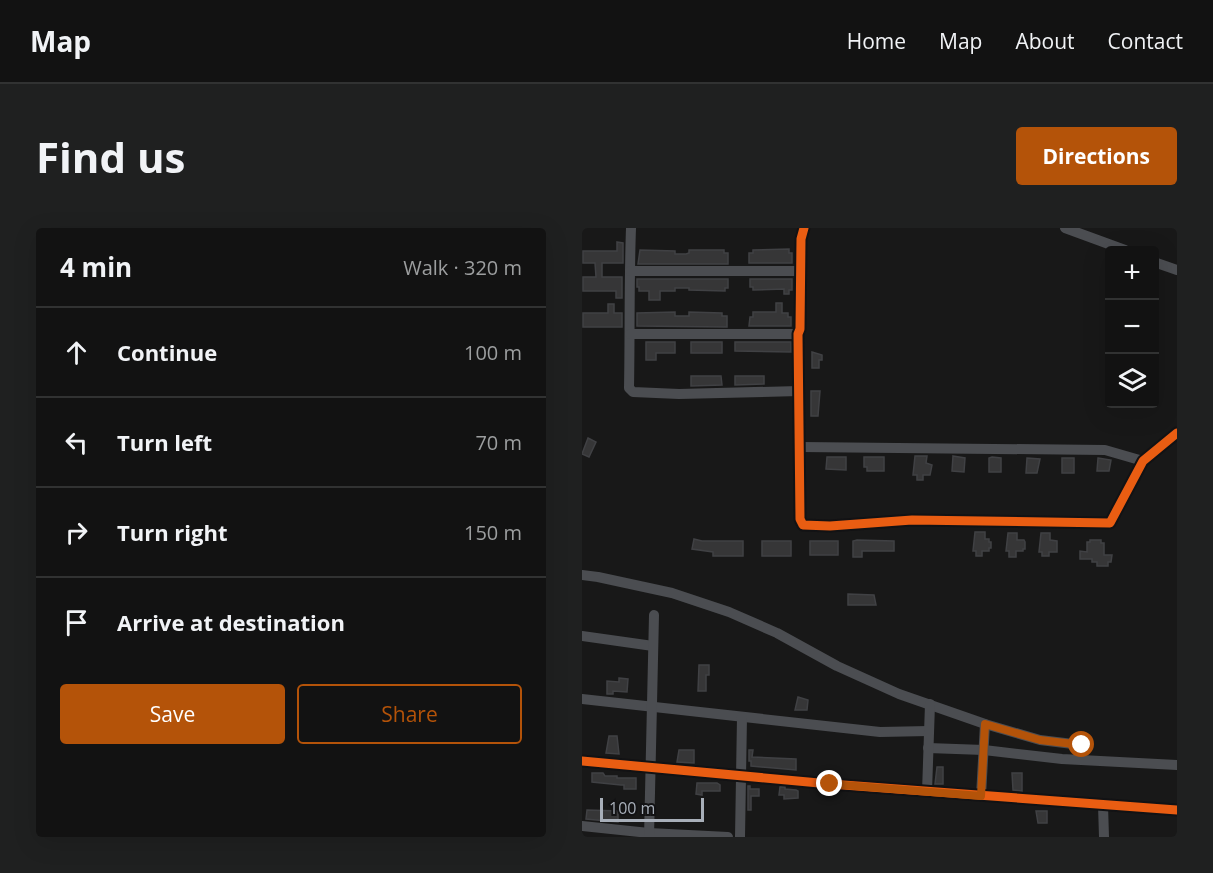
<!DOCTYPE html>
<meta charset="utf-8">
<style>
body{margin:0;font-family:"Open Sans",sans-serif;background:#1f2020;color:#f1f3f6}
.controls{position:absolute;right:18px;top:18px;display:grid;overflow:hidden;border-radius:6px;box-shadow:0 6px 24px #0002}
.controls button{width:54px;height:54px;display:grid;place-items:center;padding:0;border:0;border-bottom:2px solid #313232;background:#121212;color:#f1f3f6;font:30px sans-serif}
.scale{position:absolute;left:18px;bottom:15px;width:104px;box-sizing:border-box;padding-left:6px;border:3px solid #a8afb9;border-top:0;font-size:16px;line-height:21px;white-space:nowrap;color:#a8afb9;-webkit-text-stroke:4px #121214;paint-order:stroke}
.stop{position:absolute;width:18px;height:18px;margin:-14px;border:4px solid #b45309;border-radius:50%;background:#fff}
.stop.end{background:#b45309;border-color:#fff;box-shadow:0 2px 6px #0008}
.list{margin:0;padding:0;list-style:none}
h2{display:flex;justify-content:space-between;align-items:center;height:78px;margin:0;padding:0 24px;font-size:26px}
h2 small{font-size:20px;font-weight:400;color:#9c9e9f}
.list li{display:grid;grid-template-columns:39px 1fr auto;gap:18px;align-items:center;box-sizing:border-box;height:90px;padding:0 24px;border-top:2px solid #313232}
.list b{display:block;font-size:22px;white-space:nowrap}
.list em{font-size:20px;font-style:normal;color:#9c9e9f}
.actions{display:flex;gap:12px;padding:18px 24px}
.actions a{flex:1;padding:14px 0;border:2px solid #b45309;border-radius:6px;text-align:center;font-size:21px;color:#b45309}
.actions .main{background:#b45309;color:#fff}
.icon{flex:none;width:33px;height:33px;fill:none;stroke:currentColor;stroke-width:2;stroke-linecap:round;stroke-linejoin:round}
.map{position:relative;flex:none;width:595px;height:609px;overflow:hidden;border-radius:6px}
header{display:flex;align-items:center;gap:36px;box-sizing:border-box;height:84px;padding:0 30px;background:#121212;border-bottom:2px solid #313232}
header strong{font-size:28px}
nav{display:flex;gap:33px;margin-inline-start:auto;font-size:21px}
.intro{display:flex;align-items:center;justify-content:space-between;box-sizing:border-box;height:144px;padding:0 36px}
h1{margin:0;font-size:42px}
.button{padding:15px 27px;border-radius:6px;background:#b45309;color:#fff;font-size:21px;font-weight:700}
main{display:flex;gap:36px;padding:0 36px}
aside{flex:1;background:#121212;border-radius:6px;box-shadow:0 6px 24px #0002}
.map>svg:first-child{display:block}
.building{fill:#363637;stroke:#404144;stroke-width:1.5}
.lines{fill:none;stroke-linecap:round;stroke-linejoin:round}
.minor{stroke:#4b4d51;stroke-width:10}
.cycleway-casing{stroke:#121214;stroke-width:13}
.cycleway{stroke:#e95d12;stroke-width:9}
.route{stroke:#b45309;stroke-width:8}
</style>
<header>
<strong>Map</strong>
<nav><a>Home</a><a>Map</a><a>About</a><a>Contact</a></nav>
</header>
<div class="intro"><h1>Find us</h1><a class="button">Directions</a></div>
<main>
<aside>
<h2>4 min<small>Walk · 320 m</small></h2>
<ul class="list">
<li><svg class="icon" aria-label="ahead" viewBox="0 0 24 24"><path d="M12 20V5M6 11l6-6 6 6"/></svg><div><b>Continue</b></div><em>100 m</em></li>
<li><svg class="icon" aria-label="left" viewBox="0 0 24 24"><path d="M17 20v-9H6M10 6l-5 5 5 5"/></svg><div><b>Turn left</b></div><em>70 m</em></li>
<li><svg class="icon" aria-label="right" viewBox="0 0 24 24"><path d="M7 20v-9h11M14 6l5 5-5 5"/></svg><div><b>Turn right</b></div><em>150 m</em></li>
<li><svg class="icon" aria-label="arrive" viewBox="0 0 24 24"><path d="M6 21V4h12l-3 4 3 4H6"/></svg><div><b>Arrive at destination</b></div></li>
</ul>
<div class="actions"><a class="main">Save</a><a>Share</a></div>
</aside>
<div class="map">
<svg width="595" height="609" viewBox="0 0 595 609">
<rect width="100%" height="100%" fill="#181818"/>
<g class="building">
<polygon points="35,14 41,15 41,35 20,35 20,49 40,49 40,70 34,70 34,63 1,63 1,49 14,49 13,35 1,35 1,23 35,23"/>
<polygon points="207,21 207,25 210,25 210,35 167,35 167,25 171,25 171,22"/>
<polygon points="58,22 93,23 93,26 104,26 107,25 107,22 142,22 142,25 146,25 146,36 56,36"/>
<polygon points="55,51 146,51 146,60 143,60 143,63 107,62 107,60 93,60 93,63 78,63 78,72 67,72 67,63 57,63 57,59 55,59"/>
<polygon points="168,51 210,51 210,62 207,62 207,66 202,66 202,61 171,62 171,59 168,59"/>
<polygon points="194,75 200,75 200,85 206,85 206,89 209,89 209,98 167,98 168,89 171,89 171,84 194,84"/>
<polygon points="26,76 32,76 32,85 40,85 40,99 1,99 1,85 26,85"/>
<polygon points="93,84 93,88 107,88 107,84 140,85 140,88 145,88 145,99 55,98 55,85"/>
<polygon points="64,114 93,114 93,125 74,125 74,132 64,132"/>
<rect x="109" y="114" width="31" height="11"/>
<polygon points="153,114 209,114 209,124 153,123"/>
<polygon points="230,124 240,127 240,132 237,132 237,140 230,140"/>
<polygon points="109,148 139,148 140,157 109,158"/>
<polygon points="153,148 182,148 182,156 153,157"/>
<polygon points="229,163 238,163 236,188 229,188"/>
<polygon points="6,210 14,214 7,229 0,226"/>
<polygon points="333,228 345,228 344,235 350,237 348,247 341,247 341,252 335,252 335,247 331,247"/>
<polygon points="371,228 383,230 382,244 370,243"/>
<polygon points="245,229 264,229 264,242 244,241"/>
<polygon points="282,229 302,229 302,243 285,243 285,239 282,239"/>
<polygon points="410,229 419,230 419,244 407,244 407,230"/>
<polygon points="445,230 458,231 455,245 444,245"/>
<rect x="480" y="230" width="12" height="15"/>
<polygon points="516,230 529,232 527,243 515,243"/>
<polygon points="393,304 403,304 403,311 407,311 407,314 409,314 409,320 407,320 407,323 400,323 400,328 394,328 394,323 391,323"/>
<polygon points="426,305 435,305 435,312 442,312 443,314 443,321 441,321 441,323 434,323 434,329 427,329 427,323 424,323"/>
<polygon points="459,305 468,305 468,312 475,313 475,324 467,324 467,328 460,328 460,324 457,324"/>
<polygon points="112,311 120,313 161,313 161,328 131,328 131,324 110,321"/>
<polygon points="275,312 312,313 312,323 280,323 280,329 271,329 271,313"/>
<polygon points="508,312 519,312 519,315 522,315 522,327 530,327 529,334 526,334 526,338 515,338 515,334 510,334 510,331 498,331 498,323 505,324 505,314 508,314"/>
<rect x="180" y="313" width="29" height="15"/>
<rect x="228" y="313" width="28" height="14"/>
<polygon points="266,366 292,367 294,377 266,377"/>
<polygon points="117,437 127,437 127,447 124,447 124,463 116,463"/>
<polygon points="37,450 46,451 45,464 31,463 31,466 25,466 25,453 37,454"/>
<polygon points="216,469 226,472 225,482 213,482"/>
<polygon points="27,508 35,508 37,526 24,525"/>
<polygon points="97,522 112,522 112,535 95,534"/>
<polygon points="167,522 171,522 170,529 214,531 214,542 169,538 169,533 167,533"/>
<polygon points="355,539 361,539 361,556 353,556"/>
<polygon points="10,545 21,545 23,548 35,548 35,550 54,550 54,561 42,561 42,557 39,557 10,554"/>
<polygon points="430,545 440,545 440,563 431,562"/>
<polygon points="115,555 135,555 138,557 138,563 120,563 120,567 114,566"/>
<polygon points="166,558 168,558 168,561 177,561 177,568 169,568 169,582 166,582"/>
<polygon points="198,559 203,559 203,561 214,562 216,563 216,570 202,571 202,567 197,567"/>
<polygon points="5,582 36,583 36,594 4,591"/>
<polygon points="454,583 465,583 465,595 456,595"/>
</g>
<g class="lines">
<g class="minor">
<path d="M49,0C47,54 48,107 47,160L51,164L97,166L217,163"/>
<polyline points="222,0 219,11 218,101 216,106 218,291 221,297 248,298 330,292 528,295 561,233 595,205"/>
<polyline points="483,0 543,22"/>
<polyline points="572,34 595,42"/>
<polyline points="48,43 218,43"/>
<polyline points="48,106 216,106"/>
<polyline points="219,219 523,222 561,233"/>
<polyline points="0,347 16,349 90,365 147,384 195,405 255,438 317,466 403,496 458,512 499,517"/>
<polyline points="0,408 71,418"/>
<polyline points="0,471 298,504 347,503"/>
<polyline points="346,520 402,522 480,531 595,537"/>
<polyline points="0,533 248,556 595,582"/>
<polyline points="345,564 348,476"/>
<polyline points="399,568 403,496"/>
<polyline points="521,577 522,609"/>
<polyline points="0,598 67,605 146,609"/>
<polyline points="67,609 72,387"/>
<polyline points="158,609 160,489"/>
</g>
<defs>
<g id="cycleway">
<polyline points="222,0 219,11 218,101 216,106 218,291 221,297 248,298 330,292 528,295 561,233 595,205"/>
<polyline points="0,533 248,556 595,582"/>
</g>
</defs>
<use href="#cycleway" class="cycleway-casing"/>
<use href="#cycleway" class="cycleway"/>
</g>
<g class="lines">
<polyline class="route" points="248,556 399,568 403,496 458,512 500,517"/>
</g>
</svg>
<div class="controls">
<button>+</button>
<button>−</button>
<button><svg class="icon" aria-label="layers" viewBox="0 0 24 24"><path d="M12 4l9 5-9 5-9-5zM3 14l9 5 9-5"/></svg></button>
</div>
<div class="scale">100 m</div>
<div class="stop" style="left:500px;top:517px"></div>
<div class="stop end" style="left:248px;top:556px"></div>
</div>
</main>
